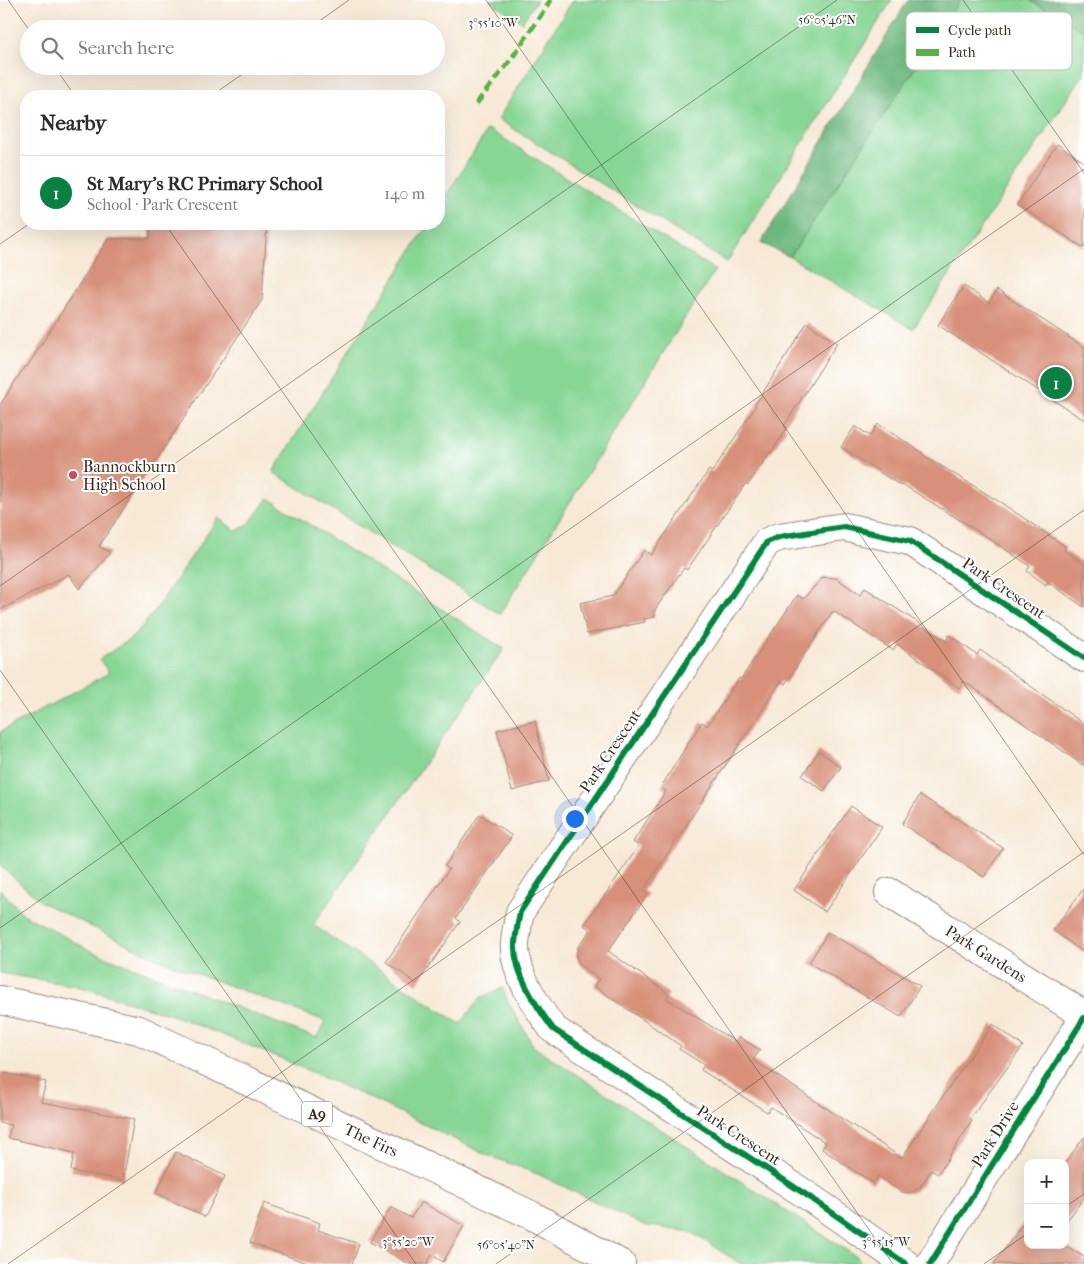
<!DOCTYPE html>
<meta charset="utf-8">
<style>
body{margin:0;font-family:"IM FELL French Canon",serif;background:#f7f7f7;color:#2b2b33}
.controls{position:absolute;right:15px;bottom:15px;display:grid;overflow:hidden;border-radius:10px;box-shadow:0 5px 20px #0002}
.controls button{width:45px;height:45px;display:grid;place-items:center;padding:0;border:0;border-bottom:1px solid #e1e1e2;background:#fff;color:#2b2b33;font:25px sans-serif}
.you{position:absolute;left:574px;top:818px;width:18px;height:18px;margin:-12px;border:4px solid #fff;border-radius:50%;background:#1a73e8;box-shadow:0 0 0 8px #1a73e833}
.badge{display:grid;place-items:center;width:32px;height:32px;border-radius:50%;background:#0b8043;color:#fff;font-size:16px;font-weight:700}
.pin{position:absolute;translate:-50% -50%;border:2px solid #fff;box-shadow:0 1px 5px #0006}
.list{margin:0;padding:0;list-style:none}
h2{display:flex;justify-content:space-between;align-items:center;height:65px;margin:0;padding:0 20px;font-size:21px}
h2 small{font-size:16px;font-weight:400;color:#7c7c81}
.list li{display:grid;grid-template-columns:32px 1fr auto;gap:15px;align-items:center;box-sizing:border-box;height:75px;padding:0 20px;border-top:1px solid #e1e1e2}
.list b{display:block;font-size:19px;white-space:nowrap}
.list p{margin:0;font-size:16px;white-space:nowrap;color:#7c7c81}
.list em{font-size:16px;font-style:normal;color:#7c7c81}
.icon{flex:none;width:28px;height:28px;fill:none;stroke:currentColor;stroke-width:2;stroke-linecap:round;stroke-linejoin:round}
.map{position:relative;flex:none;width:1084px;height:1264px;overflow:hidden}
.search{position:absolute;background:#fff;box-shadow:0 5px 20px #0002;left:20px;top:20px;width:425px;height:55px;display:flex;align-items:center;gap:12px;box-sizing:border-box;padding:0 18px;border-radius:28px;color:#7c7c81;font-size:19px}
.panel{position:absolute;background:#fff;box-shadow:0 5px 20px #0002;left:20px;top:90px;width:425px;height:140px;border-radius:20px}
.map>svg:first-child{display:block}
.green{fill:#87d696;stroke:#61805a}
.forest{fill:#6db77f;stroke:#54704e}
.building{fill:#d8907a}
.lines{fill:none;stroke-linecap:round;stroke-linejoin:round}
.street-casing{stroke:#998a7a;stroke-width:30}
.primary-casing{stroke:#998a7a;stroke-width:30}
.street{stroke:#fff;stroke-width:28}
.primary{stroke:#fff;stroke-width:28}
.quiet{stroke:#57b245;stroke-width:5;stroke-dasharray:10 5;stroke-linecap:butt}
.cycleway-casing{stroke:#fff;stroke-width:9}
.cycleway{stroke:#00873e;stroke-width:6}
.ticks{fill:none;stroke:#3b2a1e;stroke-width:1;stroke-opacity:0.45}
.poi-dot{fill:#d1495b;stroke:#fff;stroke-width:2}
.labels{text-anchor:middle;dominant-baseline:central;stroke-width:4;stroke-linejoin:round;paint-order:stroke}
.shield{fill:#fff;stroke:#766a62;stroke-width:1}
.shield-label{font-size:15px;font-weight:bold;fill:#3b2a1e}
.poi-label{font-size:16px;fill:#3b2a1e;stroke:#fff;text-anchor:start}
.street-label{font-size:16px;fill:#3b2a1e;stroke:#fff}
.key{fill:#fff;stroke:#c4bfbc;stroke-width:1}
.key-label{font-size:14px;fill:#3b2a1e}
.ticks-label{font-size:12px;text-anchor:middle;fill:#3b2a1e;stroke:#fff;stroke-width:4;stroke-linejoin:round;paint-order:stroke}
</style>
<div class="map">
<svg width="1084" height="1264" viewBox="0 0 1084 1264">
<rect width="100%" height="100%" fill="#fff"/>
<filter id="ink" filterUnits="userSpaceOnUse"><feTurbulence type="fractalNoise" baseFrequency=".02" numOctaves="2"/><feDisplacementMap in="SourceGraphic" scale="10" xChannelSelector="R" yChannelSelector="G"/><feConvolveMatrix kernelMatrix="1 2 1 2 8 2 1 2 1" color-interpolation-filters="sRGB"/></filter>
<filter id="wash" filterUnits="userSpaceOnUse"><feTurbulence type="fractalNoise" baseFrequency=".0096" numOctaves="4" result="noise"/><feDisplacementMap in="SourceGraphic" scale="20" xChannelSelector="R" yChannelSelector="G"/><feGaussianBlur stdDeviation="1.12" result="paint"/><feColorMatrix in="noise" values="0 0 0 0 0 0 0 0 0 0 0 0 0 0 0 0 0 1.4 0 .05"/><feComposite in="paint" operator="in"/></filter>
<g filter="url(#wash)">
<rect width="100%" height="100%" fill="#f7e9d6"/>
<g class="green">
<polygon points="489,0 537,0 522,22"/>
<polygon points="573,0 892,0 727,262 498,119"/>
<polygon points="960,0 1029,0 1084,31 1084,74 913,329 790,257"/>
<polygon points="488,129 715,270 500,614 273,472 428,224 439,224 439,207"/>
<polygon points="268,498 504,649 313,925 460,1024 480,998 503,988 508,1002 534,1047 857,1257 862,1264 741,1264 691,1232 643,1225 540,1175 487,1155 374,1100 280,1058 175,1016 77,986 0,973 0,889 23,914 91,951 316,1038 325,1021 160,960 41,902 0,865 0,732 109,673 100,659 133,637 154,612 218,518 236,531 248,525"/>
</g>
<g class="forest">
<polygon points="908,0 960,0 790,257 761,243"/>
<polygon points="1029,0 1084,0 1084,31"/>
</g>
<g id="blocks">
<g class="building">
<polygon points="1057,144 1084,162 1084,248 1017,205"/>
<polygon points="150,224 267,224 262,300 99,546 110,553 79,589 69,574 0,610 0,405 25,366 27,367 108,239 150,238"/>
<polygon points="964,286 989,303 997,290 1084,347 1084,420 938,325"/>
<polygon points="807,323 837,343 784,426 787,428 771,453 770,452 748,485 746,483 687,570 684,568 654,611 655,617 644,619 645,622 587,634 580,603 613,596 644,550 651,555 709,470 712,472 756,406 755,405"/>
<polygon points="878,424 923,453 922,454 1003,504 1066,547 1064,550 1084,564 1084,607 1048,582 1046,585 1027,571 1030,566 987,537 902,484 901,486 841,447 855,426 870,436"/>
<polygon points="823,577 836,578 860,595 865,588 946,641 949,635 977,655 980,650 1084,724 1084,766 964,681 959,688 897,644 893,650 833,611 785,684 781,681 643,891 648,894 608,951 669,994 666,998 736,1042 739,1037 760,1050 753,1060 902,1158 962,1068 993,1024 1023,1046 970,1119 972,1121 938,1174 931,1170 921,1186 911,1193 901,1192 878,1176 873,1183 822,1149 826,1143 771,1107 767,1112 701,1070 704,1065 679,1049 681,1046 594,986 599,979 580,965 576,956 578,947 591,930 584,925 639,846 633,842 666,791 661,787 689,742 702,722 707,726 739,678 741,679 797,595 803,599"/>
<polygon points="535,721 549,781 512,791 497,730"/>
<polygon points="819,751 841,767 824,791 802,776"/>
<polygon points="920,795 1003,848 984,877 902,824"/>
<polygon points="851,806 882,827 825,912 794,890"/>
<polygon points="480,814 512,836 456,918 460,922 417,984 386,962 449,869 445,866"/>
<polygon points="1084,888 1084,953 1053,930"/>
<polygon points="828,932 920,986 901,1017 809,963"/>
<polygon points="0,1072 46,1082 41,1102 134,1119 123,1180 71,1171 74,1153 8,1138 11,1125 0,1123"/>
<polygon points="1084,1137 1084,1198 1065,1223 1065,1163"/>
<polygon points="176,1152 225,1176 205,1217 156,1193"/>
<polygon points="421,1202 464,1226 443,1262 432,1255 427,1264 409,1264 370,1242 391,1207 411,1218"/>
<polygon points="264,1203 320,1223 318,1230 359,1244 352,1264 310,1264 250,1243"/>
<polygon points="1028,1216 1028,1245 1065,1245 1084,1257 1084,1264 994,1264"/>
</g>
</g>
</g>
<g filter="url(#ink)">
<use href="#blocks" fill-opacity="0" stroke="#998a7a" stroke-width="1"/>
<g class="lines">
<defs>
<g id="street">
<path id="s1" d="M889,892L1084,1015"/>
<path d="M906,1264L808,1196L553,1029C537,1007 513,972 515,943C516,932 518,922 520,912L767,542L779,537L844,527L910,541L1084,658"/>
<polyline points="930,1264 1084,1018"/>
</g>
<g id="primary">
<path id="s2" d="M0,1000L139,1030L531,1215L621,1264"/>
</g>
</defs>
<use href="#street" class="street-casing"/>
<use href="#primary" class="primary-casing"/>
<use href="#street" class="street"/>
<use href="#primary" class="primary"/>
<polyline class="quiet" points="476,104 510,61 551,0"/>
<defs>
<g id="cycleway">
<path d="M906,1264L808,1196L553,1029C537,1007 513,972 515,943C516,932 518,922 520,912L767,542L779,537L844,527L910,541L1084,658"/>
<polyline points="930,1264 1084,1018"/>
</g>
</defs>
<use href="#cycleway" class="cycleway-casing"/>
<use href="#cycleway" class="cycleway"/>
</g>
</g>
<path class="ticks" d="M8,0L29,30M486,0L1084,855M963,0L1084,173M308,29L349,0M54,66L75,96M211,96L254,66M165,224L893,1264M0,244L29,224M0,586L837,0M0,670L416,1264M0,928L1084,169M1065,1207L1084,1194M8,1264L1084,510M496,1264L1084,852M984,1264L1028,1233"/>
<circle class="poi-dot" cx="73" cy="475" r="5"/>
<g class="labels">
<rect class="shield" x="302" y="1101.5" width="30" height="25" rx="4"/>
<g class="shield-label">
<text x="317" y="1114">A9</text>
</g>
<g class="poi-label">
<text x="83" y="466">Bannockburn<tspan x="83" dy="18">High School</tspan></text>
</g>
<g class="street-label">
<text transform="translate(1004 588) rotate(34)">Park Crescent</text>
<text transform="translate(610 751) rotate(-56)">Park Crescent</text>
<text stroke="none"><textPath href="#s1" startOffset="115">Park Gardens</textPath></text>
<text transform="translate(995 1134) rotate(-58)">Park Drive</text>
<text transform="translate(739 1135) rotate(33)">Park Crescent</text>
<text stroke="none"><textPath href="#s2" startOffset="399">The Firs</textPath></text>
</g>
</g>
<rect x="906" y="12" width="166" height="58" rx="8" class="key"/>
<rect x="916" y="27" width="23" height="6" fill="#00873e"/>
<rect x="916" y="49" width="23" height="7" fill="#57b245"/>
<g class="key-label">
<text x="948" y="35">Cycle path</text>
<text x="948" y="57">Path</text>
</g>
<g class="ticks-label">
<text x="827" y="24">56°05'46"N</text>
<text x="493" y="27">3°55'10"W</text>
<text x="408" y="1246">3°55'20"W</text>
<text x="886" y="1246">3°55'15"W</text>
<text x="506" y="1249">56°05'40"N</text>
</g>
</svg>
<div class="controls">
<button>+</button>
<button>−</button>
</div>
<div class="you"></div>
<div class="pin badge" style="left:1056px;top:383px">1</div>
<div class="search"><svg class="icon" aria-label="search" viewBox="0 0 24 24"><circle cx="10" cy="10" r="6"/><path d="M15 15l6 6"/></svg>Search here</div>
<section class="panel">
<h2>Nearby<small></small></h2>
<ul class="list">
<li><span class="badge">1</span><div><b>St Mary's RC Primary School</b><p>School · Park Crescent</p></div><em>140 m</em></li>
</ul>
</section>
</div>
